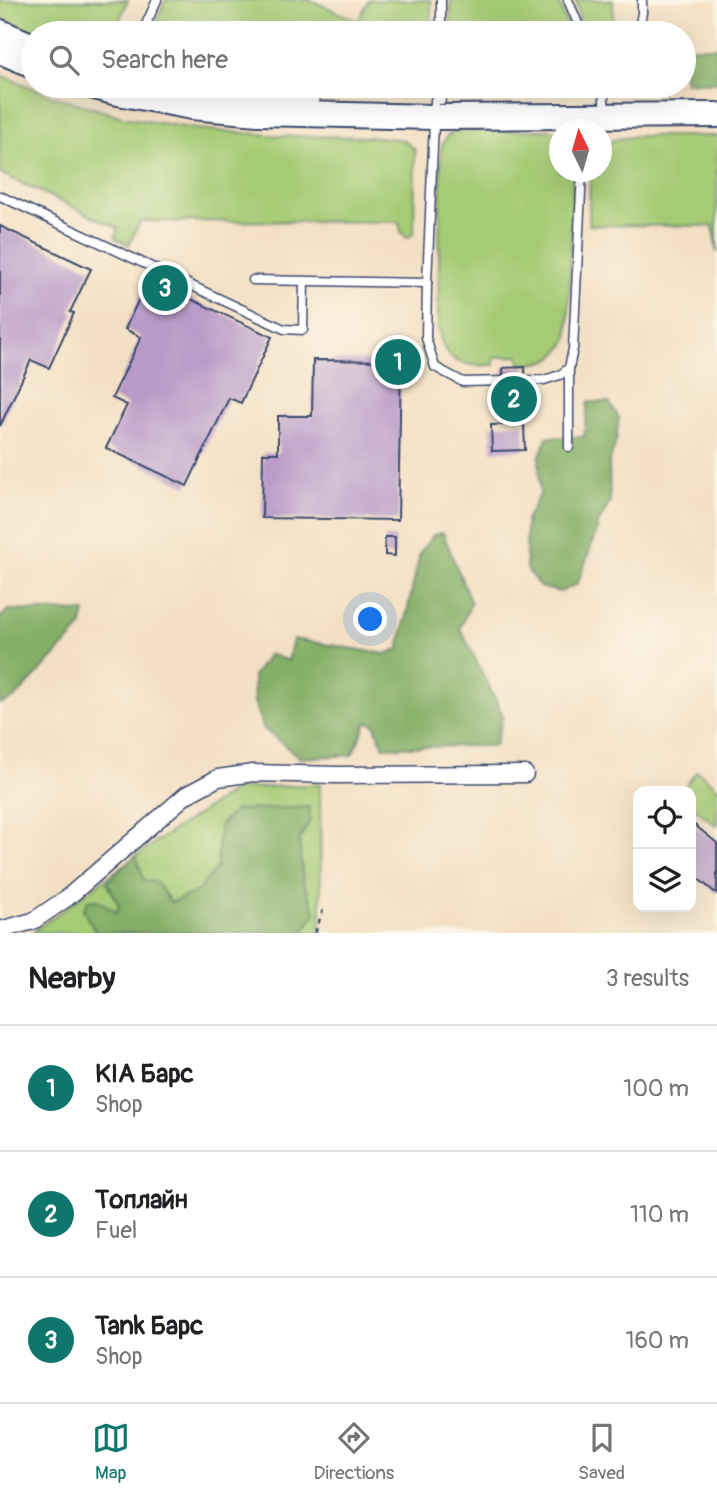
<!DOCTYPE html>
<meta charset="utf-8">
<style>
body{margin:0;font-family:Pangolin,sans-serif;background:#f2f2f2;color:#202124}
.controls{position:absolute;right:21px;bottom:21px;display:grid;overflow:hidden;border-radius:14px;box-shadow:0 7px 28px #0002}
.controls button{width:63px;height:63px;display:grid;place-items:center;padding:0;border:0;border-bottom:2px solid #e0e0e0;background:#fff;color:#202124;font:35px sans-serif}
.compass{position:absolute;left:549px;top:119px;width:63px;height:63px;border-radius:50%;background:#fff;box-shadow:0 7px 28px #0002;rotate:355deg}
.you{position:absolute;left:371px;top:620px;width:24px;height:24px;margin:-18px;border:5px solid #fff;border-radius:50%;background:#1a73e8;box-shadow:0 0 0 10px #1a73e833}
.badge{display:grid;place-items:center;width:46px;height:46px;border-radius:50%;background:#0f766e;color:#fff;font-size:23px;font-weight:700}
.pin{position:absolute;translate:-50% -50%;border:4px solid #fff;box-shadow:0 2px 7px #0006}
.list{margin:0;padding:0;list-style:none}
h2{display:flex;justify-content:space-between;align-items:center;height:91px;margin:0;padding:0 28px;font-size:30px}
h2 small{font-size:23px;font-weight:400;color:#757577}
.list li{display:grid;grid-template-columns:46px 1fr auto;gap:21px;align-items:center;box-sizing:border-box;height:126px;padding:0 28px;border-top:2px solid #e0e0e0}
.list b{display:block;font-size:26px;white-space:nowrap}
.list p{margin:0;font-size:23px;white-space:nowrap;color:#757577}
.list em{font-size:23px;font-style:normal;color:#757577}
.icon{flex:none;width:38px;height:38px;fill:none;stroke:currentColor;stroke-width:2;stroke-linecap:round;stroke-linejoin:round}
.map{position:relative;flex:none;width:717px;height:933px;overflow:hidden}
.search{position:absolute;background:#fff;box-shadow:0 7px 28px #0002;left:21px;right:21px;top:21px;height:77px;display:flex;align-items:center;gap:18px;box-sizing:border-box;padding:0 24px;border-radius:38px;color:#757577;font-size:26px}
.sheet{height:469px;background:#fff}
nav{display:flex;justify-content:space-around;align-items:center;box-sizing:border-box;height:98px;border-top:2px solid #e0e0e0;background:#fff;font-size:19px;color:#757577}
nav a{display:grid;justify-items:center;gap:4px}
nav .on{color:#0f766e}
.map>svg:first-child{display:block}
.green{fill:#a5cb75;stroke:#607d6a;stroke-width:2}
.forest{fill:#84af66;stroke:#506f62;stroke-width:2}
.building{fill:#b79ac8}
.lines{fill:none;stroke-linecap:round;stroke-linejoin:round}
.lane-casing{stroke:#3b496d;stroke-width:11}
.street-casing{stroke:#3b496d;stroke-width:19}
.primary-casing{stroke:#3b496d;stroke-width:28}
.path{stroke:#3b496d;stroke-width:2.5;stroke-dasharray:5 5;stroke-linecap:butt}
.lane{stroke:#fff;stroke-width:8}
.street{stroke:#fff;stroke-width:16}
.primary{stroke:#fff;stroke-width:24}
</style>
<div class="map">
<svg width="717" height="933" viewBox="0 0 717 933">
<rect width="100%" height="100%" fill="#fcf5e5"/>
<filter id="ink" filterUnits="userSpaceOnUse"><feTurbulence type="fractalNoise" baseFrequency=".0143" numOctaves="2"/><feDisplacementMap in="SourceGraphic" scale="14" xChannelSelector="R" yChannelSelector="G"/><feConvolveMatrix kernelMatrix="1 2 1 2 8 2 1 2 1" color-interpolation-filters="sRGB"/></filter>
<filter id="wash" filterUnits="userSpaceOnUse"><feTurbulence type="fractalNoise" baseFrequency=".00686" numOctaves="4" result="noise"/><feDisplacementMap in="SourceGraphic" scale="28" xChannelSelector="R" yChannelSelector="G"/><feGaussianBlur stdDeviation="1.57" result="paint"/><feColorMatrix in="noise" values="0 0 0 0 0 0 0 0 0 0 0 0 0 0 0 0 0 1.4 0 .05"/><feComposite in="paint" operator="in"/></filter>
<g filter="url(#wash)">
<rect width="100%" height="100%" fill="#f3dfc3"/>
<g class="green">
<polygon points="0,0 128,0 116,28 122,33 36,33 0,18"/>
<polygon points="165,0 310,0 358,21 369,0 431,0 431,33 152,33"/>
<polygon points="451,0 558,0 570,33 450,33"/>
<polygon points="576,0 613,0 614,33 586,33 580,23"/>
<polygon points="0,75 53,96 123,117 196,129 281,136 379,137 404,140 415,150 414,233 407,238 401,232 399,222 140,221 129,245 115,238 118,228 0,173"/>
<path d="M552,130L559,134L560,172H573L568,339C555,361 544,364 520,364L519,356L494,357V365C460,366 443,364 438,325L441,148C445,138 447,134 457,131Z"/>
<polygon points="636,136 717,136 717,253 713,226 589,225 590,172 602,172 602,149 613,140"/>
<polygon points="697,771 717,787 717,826 691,805 691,791 681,791"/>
<polygon points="320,784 321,933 31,933 154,843 237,789"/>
</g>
<g class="forest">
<polygon points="684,47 717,47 717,83 684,82"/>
<polygon points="588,402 609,402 619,418 616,441 609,463 610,502 599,522 588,556 577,584 560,592 540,587 526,568 526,520 540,494 539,458 547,437 584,437"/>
<polygon points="443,533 471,603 460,628 503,715 495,746 384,747 374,724 367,722 352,755 300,758 263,728 254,702 253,676 269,654 288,661 293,639 385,654 399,649 420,553 433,535"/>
<polygon points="8,610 85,612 81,628 15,698 0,704 0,618"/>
<polygon points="309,807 310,820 299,841 303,881 316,913 302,933 96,933 83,910 88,901 98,900 117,912 119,906 107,882 136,855 144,881 156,882 171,903 199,890 217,867 219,826 235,810"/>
</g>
<g id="blocks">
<g class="building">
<polygon points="0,226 91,269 70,312 74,313 49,368 31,360 0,426"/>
<polygon points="148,279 272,337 241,403 229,398 187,486 106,448 127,405 112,398 141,337 125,329"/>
<polygon points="313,360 401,361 398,520 262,518 263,453 278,453 278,416 312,416"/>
<polygon points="525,367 526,410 504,410 503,368"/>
<polygon points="524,424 525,450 492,451 491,425"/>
<polygon points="385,537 395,537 395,556 385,555"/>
<polygon points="691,822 717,843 717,894 691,873"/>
</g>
</g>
</g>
<g filter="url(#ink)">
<use href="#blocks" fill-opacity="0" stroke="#3b496d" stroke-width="2"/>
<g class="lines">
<defs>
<g id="lane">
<polyline points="568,0 582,33"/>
<polyline points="142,33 157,0"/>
<polyline points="441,33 441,0"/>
<polyline points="638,33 642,13 642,0"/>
<polyline points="603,86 605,114"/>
<polyline points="435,100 427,283 426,338 435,367 463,382 544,380 560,375 569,368 573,349 582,172"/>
<polyline points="441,100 441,86"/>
<polyline points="0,196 284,329 303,330 304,281"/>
<polyline points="253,280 427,283"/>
<polyline points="569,368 569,447"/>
</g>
<polyline id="street" points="0,930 33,921 67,898 186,795 218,778 253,773 336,775 525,774"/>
<g id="primary">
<polyline points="0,32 33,46"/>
<polyline points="0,51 33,65"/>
<polyline points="91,86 113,92 192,107 258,113 434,117 717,115"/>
<path d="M175,86C218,94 263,96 307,97"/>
</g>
</defs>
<use href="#lane" class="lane-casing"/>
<use href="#street" class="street-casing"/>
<use href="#primary" class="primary-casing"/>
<polyline class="path" points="315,933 323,910"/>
<use href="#lane" class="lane"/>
<use href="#street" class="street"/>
<use href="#primary" class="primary"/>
</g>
</g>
</svg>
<div class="controls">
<button><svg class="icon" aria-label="locate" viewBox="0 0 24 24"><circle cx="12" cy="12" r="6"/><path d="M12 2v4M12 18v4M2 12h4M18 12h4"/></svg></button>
<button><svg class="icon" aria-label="layers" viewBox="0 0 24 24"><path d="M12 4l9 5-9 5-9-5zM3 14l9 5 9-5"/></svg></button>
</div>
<svg class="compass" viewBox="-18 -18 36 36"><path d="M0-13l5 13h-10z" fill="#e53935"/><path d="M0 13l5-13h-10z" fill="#757577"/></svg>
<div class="you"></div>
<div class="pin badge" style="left:398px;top:362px">1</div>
<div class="pin badge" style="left:514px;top:399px">2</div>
<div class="pin badge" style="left:165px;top:288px">3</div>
<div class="search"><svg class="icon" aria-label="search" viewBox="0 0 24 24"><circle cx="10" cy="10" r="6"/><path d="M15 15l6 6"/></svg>Search here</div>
</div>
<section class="sheet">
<h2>Nearby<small>3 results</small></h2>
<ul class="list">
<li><span class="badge">1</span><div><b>KIA Барс</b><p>Shop</p></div><em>100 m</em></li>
<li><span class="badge">2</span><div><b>Топлайн</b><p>Fuel</p></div><em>110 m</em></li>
<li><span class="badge">3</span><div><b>Tank Барс</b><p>Shop</p></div><em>160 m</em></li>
</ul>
</section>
<nav>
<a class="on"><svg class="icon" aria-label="map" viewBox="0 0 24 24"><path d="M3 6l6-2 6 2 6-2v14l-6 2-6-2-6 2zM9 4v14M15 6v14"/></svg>Map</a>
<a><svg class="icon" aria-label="directions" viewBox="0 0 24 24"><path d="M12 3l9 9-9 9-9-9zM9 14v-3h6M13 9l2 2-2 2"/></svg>Directions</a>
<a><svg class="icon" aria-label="saved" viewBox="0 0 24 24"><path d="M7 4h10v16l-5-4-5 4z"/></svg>Saved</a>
</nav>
